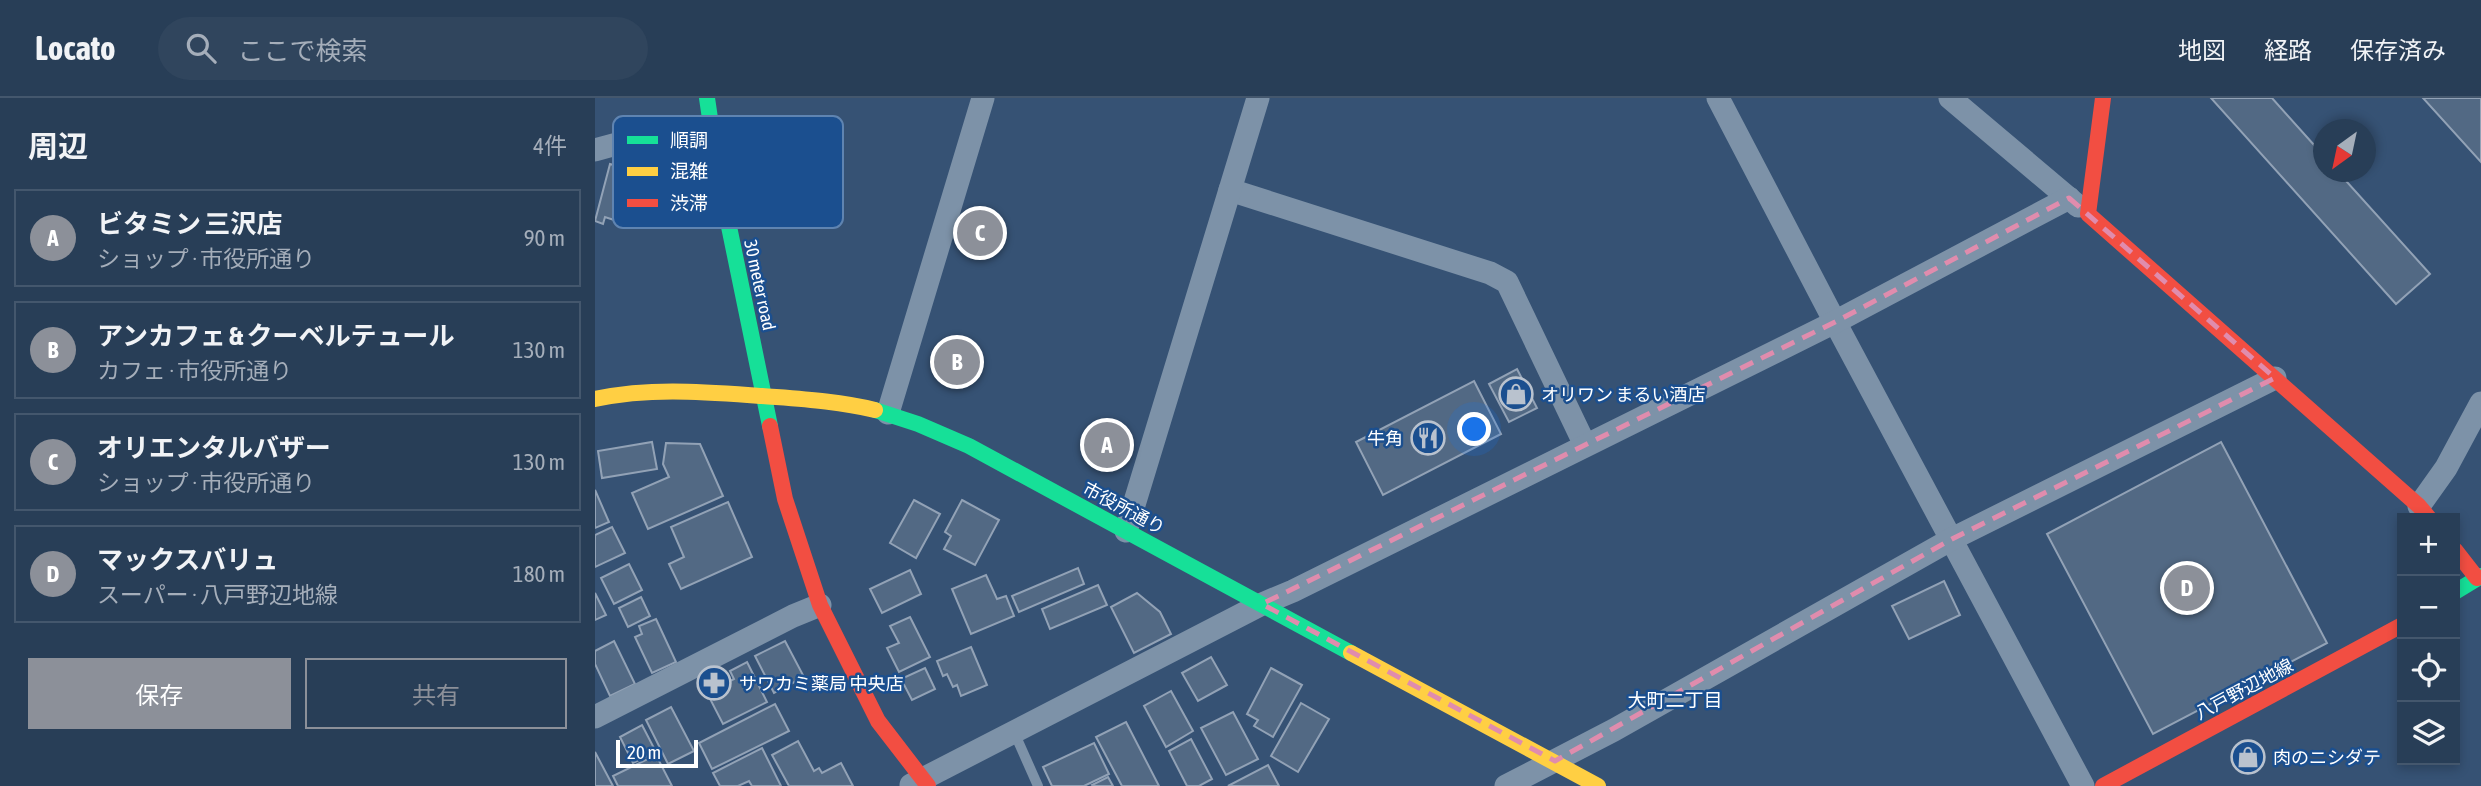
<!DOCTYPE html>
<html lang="ja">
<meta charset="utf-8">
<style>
body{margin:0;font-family:"Asap Condensed","Noto Sans JP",sans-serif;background:#30455d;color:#f1f3f6}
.controls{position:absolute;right:21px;bottom:21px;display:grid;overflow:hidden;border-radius:0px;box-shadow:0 4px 10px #0003}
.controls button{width:63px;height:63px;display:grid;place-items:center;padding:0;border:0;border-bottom:2px solid #44576d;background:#283e57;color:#f1f3f6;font:35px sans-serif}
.compass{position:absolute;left:1718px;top:21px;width:63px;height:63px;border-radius:50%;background:#283e57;box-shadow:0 4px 10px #0003;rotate:213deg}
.scale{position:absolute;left:21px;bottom:18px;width:82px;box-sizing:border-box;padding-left:7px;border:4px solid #fff;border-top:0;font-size:19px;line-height:24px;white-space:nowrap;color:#fff;-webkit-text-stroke:5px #1b4f8f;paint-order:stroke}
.you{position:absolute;left:880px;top:332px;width:24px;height:24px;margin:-18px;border:5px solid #fff;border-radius:50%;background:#1a73e8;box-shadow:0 0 0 10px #1a73e833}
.badge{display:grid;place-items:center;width:46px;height:46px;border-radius:50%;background:#8c9099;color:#fff;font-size:23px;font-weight:700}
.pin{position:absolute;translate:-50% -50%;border:4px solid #fff;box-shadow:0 2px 7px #0006}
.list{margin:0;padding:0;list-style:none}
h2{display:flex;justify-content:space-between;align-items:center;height:91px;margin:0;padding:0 28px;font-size:30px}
h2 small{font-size:23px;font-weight:400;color:#a5aeba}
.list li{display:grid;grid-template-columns:46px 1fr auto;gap:21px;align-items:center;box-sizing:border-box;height:98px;margin:0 14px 14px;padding:0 14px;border:2px solid #44576d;border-radius:0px}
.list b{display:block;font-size:26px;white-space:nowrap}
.list p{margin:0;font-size:23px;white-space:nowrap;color:#a5aeba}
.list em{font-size:23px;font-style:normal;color:#a5aeba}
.actions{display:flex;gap:14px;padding:21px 28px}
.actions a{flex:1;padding:16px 0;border:2px solid #8c9099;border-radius:0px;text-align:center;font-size:24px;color:#8c9099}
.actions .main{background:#8c9099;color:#fff}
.icon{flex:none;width:38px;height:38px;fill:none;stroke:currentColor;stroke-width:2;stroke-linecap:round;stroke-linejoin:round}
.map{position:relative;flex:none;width:1886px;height:688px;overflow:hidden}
header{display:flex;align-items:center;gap:42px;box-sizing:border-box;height:98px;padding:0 35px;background:#283e57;border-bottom:2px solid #44576d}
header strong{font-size:33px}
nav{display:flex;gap:38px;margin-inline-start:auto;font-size:24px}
.search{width:490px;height:63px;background:#30455d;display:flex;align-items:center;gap:18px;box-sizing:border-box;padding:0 24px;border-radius:38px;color:#a5aeba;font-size:26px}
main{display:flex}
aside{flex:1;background:#283e57}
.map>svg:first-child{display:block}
.building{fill:#526984;stroke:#92a2b6;stroke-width:2}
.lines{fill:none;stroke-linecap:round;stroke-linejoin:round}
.lane{stroke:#7d92a8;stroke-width:10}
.street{stroke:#7d92a8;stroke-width:23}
.fast{stroke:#16e098;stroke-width:16}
.slow{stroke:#ffcf43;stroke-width:16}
.jam{stroke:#f24e42;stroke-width:16}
.marked{fill:none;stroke:#e08cad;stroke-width:5;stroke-dasharray:14 9;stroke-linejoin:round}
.labels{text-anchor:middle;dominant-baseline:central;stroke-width:5;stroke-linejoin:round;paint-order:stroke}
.street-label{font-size:18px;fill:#fff;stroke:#1b4f8f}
.poi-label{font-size:18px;fill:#fff;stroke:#1b4f8f;text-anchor:start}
.neighbourhood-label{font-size:19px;fill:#fff;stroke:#1b4f8f}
.key{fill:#1b4f8f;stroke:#5f84b1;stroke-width:2}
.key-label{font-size:19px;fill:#fff}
</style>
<header>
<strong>Locato</strong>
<div class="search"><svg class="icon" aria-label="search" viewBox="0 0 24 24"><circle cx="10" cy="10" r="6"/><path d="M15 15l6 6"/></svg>ここで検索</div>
<nav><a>地図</a><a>経路</a><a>保存済み</a></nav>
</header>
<main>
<aside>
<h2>周辺<small>4件</small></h2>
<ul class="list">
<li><span class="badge">A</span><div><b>ビタミン 三沢店</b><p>ショップ · 市役所通り</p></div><em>90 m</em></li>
<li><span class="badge">B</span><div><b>アンカフェ &amp; クーベルテュール</b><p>カフェ · 市役所通り</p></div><em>130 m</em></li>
<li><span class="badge">C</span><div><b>オリエンタルバザー</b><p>ショップ · 市役所通り</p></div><em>130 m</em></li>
<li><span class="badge">D</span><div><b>マックスバリュ</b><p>スーパー · 八戸野辺地線</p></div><em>180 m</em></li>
</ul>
<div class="actions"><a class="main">保存</a><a>共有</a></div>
</aside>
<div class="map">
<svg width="1886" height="688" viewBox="0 0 1886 688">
<rect width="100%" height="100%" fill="#365274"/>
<g class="building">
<polygon points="1616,0 1677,0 1728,57 1728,74 1743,74 1835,176 1801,206"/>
<polygon points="1828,0 1886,0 1886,64"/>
<polygon points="15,66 49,76 47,83 59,87 52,111 40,107 34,127 10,119 8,126 0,123"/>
<polygon points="922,271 942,310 914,324 894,286"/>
<polygon points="879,283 906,336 788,397 761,344"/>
<polygon points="57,344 62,371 7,380 3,353"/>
<polygon points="1626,344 1732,545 1558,636 1452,436"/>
<polygon points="71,345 105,346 128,398 53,431 37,395 74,379 68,366"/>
<polygon points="0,392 14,424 0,430"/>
<polygon points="319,402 345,416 321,460 295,445"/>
<polygon points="367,402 404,422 380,467 349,451 356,438 350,434"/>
<polygon points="133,404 157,459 86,491 74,466 89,459 76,429"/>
<polygon points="17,429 30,455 0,469 0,437"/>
<polygon points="34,466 47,492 19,506 6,480"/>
<polygon points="483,470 489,486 424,514 417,498"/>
<polygon points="315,472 326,496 287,515 275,491"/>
<polygon points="391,477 402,501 411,498 419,518 376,536 357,491"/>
<polygon points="1349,483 1365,517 1314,541 1297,508"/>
<polygon points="503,487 512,507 455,531 447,511"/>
<polygon points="0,495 11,517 0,522"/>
<polygon points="542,495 565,514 576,536 539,555 516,509"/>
<polygon points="46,499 55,518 33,529 24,510"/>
<polygon points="315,519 335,559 304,574 292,550 304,545 295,528"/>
<polygon points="61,521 81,564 57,575 40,539 47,536 44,528"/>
<polygon points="19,543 40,586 15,598 0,566 0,553"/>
<polygon points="190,543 209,579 179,595 160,558"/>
<polygon points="376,549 392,587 366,598 362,587 358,589 352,576 348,578 342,563"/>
<polygon points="616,559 632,587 603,603 587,575"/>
<polygon points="152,564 172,604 128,626 112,595 139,581 135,573"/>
<polygon points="330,570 340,591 317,602 306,581"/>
<polygon points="676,570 707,587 678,639 659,628 663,622 652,616"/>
<polygon points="576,593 598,633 571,649 549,608"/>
<polygon points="706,605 734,621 703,674 676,658"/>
<polygon points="180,606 194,633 117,671 104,645"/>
<polygon points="76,609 99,653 73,666 51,622"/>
<polygon points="638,614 663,661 631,677 606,630"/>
<polygon points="531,624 564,688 527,688 501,639"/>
<polygon points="47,627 61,654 38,665 25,639"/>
<polygon points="596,641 617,681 604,688 592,688 574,653"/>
<polygon points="203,643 219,673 224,670 227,675 246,665 258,688 194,688 177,657"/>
<polygon points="499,645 514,676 489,688 457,688 448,669"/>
<polygon points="167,650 186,688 157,688 154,683 143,688 125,688 118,675"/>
<polygon points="0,654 18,688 0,688"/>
<polygon points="61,657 77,688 23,688 18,678"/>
<polygon points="673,667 684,688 633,688"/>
<polygon points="513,679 518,688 498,688 497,687"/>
</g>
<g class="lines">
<polyline class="lane" points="419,634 443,688"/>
<g class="street">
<polyline points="1123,0 1240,224 1488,688"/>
<polyline points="1355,0 1483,108"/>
<polyline points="0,52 29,44 119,48"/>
<polyline points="635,92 895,175 912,184 990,347"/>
<polyline points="293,315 388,0"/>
<polyline points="1824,408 1851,370 1886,305"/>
<polyline points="531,433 663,0"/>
<polyline points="0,619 198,518 225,507"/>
<polyline points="316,687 667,506 698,493 1240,224 1474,100"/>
<polyline points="911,688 1019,632 1357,441 1680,280"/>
</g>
<g class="fast">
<polyline points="112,0 123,75 175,328"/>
<polyline points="280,312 323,326 374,348 756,555"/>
<polyline points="1860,494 1886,478"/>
</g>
<g class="slow">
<path d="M0,301C56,289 110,294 167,298C205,301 243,303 280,312"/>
<polyline points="756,555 1003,688"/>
</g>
<g class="jam">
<polyline points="1508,0 1493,116 1824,408 1834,420"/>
<polyline points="175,328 190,401 225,507 283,623 333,688"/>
<polyline points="1860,452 1882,480"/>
<polyline points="1508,688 1807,527"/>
</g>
</g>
<path class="marked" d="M1474,100L1680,280L1357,441L960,663L667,506L1240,224Z"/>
<defs>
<symbol id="shop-ring" viewBox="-11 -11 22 22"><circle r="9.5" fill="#1b4f8f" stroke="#b9c2ce" stroke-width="1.5"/><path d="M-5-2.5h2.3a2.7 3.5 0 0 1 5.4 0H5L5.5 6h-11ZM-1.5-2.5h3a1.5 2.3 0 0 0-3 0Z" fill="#b9c2ce"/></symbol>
<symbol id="restaurant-ring" viewBox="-11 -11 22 22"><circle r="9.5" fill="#1b4f8f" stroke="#b9c2ce" stroke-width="1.5"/><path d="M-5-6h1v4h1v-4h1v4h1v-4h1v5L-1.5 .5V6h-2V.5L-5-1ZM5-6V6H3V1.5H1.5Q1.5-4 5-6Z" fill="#b9c2ce"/></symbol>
<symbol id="pharmacy-ring" viewBox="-11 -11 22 22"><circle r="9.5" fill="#1b4f8f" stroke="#b9c2ce" stroke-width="1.5"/><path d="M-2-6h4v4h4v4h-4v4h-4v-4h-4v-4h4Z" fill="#b9c2ce"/></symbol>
</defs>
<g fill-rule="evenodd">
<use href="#shop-ring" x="902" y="277" width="38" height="38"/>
<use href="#restaurant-ring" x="814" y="321" width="38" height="38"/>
<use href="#pharmacy-ring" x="100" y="566" width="38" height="38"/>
<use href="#shop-ring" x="1634" y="640" width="38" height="38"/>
</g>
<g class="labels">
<g class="street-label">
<text transform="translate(165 187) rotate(78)">30 meter road</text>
<text transform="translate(529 410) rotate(28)">市役所通り</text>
<text transform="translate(1649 591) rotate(-28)">八戸野辺地線</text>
</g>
<g class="poi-label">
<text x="946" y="296">オリワン まるい酒店</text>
<text x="808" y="340" text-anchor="end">牛角</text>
<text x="144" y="585">サワカミ薬局 中央店</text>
<text x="1678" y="659">肉のニシダテ</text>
</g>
<g class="neighbourhood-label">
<text x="1080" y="602">大町二丁目</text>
</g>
</g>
<rect x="18" y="18" width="230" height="112" rx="10" class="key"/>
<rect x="32" y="38" width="31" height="8" fill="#16e098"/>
<rect x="32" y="69" width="31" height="9" fill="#ffcf43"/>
<rect x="32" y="101" width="31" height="8" fill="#f24e42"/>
<g class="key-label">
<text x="75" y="49">順調</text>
<text x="75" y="80">混雑</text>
<text x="75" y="112">渋滞</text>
</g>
</svg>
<div class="controls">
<button>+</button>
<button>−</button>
<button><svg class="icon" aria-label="locate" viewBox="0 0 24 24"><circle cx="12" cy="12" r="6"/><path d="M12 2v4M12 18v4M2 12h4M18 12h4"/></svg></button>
<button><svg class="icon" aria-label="layers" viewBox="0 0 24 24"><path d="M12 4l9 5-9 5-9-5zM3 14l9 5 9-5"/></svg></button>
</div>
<svg class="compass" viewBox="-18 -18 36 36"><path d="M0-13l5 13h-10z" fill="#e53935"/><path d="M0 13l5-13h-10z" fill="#a5aeba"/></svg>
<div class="scale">20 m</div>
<div class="you"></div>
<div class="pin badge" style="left:512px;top:347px">A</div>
<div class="pin badge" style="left:362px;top:264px">B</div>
<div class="pin badge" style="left:385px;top:135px">C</div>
<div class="pin badge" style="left:1592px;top:490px">D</div>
</div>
</main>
